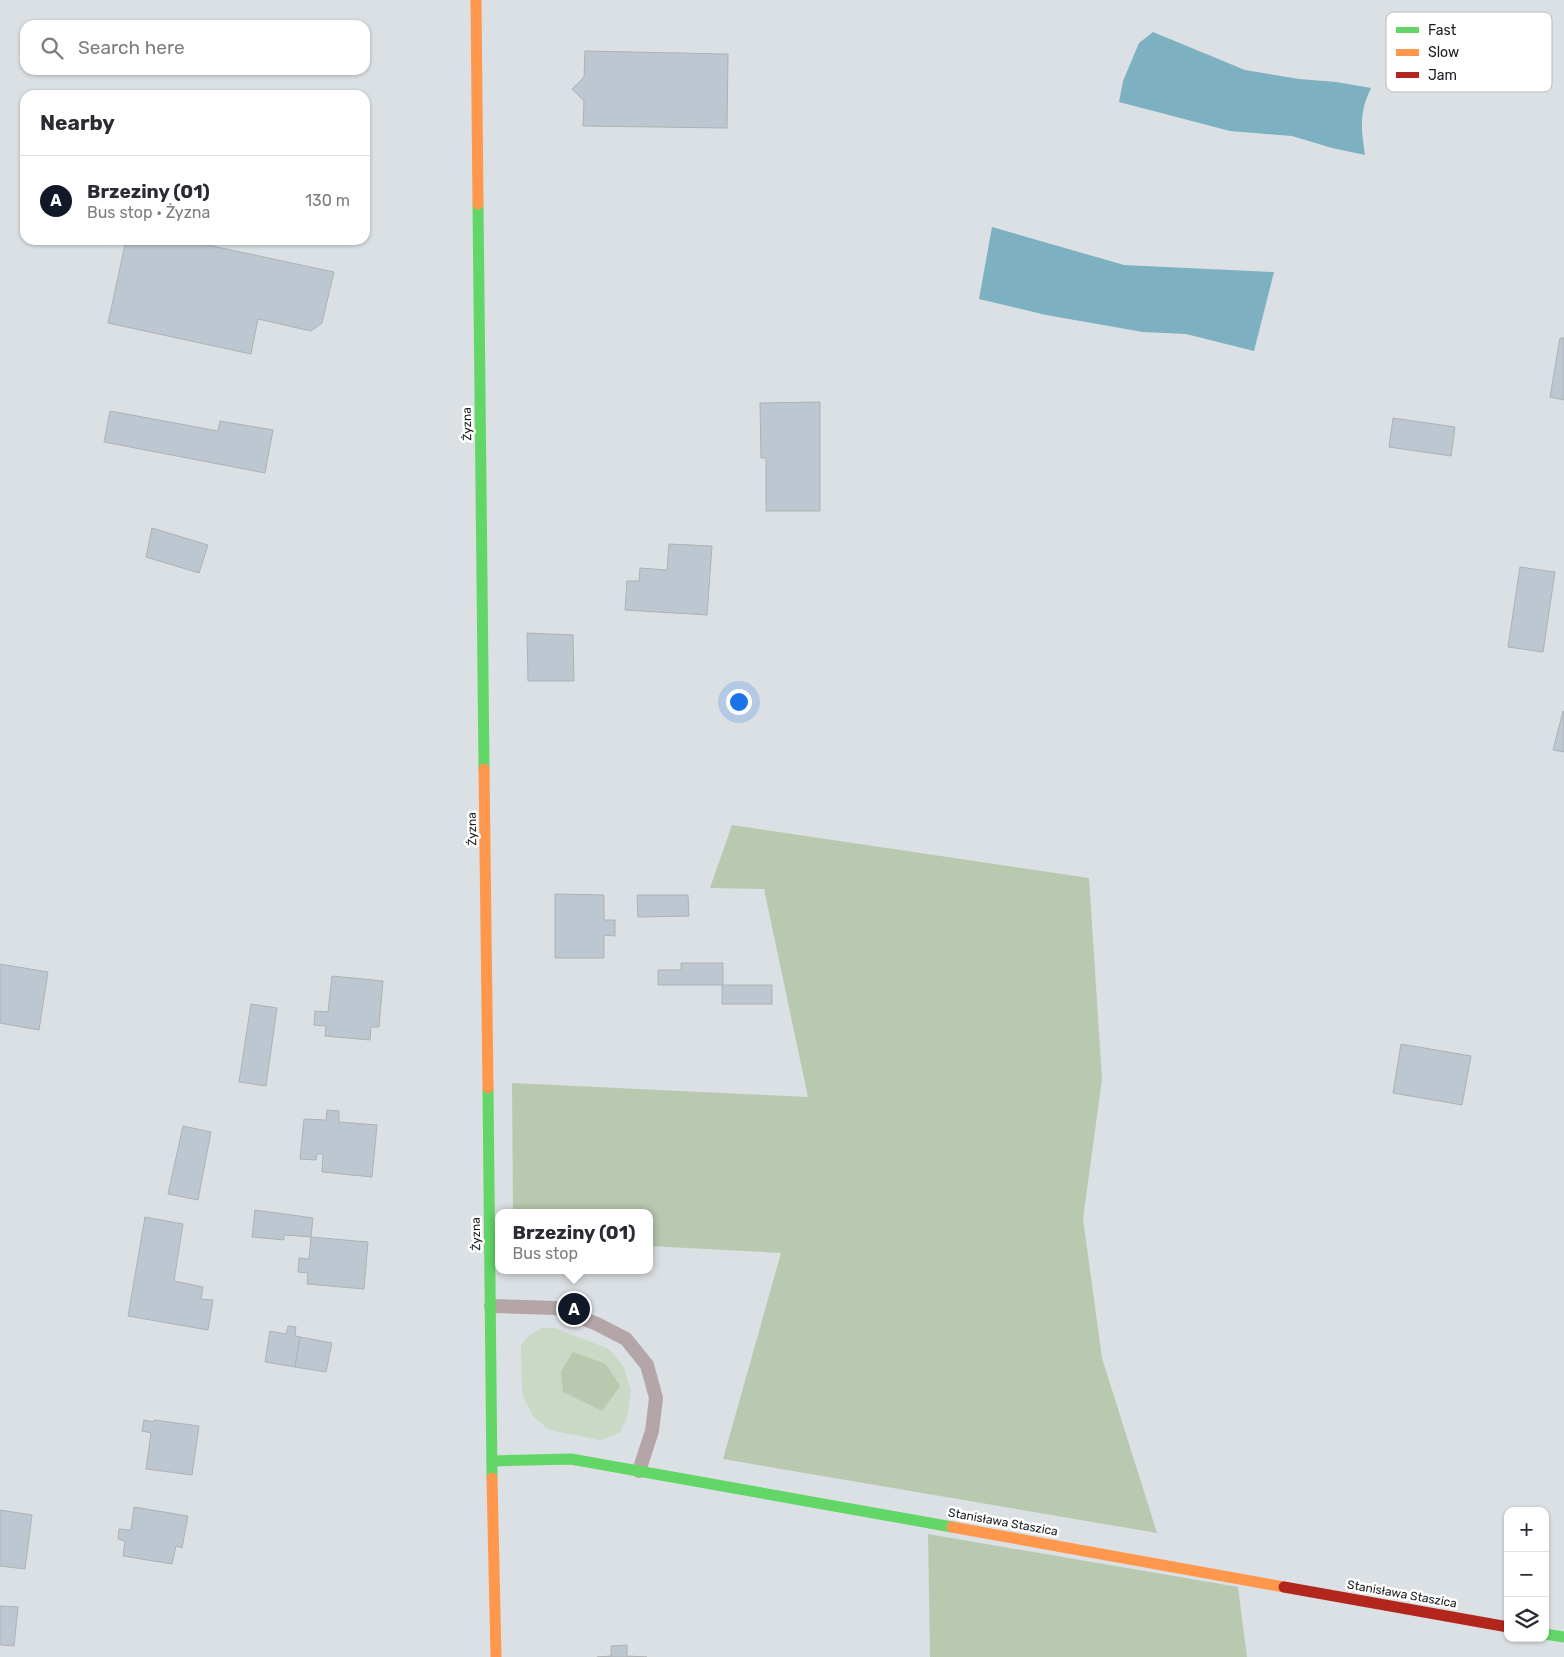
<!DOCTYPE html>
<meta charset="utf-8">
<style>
body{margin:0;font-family:Rubik,sans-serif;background:#f2f2f3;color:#2b2b33}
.controls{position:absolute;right:15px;bottom:15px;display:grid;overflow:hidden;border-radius:10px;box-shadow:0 1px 4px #0004}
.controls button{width:45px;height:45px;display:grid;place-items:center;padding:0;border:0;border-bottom:1px solid #e1e1e2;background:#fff;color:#2b2b33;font:25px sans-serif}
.you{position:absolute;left:738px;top:701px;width:18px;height:18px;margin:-12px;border:4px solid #fff;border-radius:50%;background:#1a73e8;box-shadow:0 0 0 8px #1a73e833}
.badge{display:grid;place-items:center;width:32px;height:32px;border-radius:50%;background:#111827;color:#fff;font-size:16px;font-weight:700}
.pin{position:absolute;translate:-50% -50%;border:2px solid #fff;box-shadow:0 1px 5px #0006}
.popup{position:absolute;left:495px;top:1209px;width:158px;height:65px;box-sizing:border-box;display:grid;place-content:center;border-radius:10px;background:#fff;filter:drop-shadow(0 1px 4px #0005);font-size:16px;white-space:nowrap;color:#7c7c81}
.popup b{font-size:19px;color:#2b2b33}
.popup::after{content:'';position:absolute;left:50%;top:100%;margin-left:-10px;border:10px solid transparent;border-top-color:#fff}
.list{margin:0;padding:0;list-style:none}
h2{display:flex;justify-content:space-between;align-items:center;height:65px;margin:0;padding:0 20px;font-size:21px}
h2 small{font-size:16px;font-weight:400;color:#7c7c81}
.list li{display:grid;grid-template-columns:32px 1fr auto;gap:15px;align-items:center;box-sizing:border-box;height:90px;padding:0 20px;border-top:1px solid #e1e1e2}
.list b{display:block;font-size:19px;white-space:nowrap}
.list p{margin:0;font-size:16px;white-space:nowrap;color:#7c7c81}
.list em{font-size:16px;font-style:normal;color:#7c7c81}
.icon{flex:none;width:28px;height:28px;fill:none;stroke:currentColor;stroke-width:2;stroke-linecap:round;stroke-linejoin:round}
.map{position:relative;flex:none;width:1564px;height:1657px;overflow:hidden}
.search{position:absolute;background:#fff;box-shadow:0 1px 4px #0004;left:20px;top:20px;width:350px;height:55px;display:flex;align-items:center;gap:12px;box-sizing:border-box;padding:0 18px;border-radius:15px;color:#7c7c81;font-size:19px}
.panel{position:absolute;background:#fff;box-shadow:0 1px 4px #0004;left:20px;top:90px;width:350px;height:155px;border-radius:15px}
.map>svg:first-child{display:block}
.green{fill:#cad9c5}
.forest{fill:#b8c9af}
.water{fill:#7db1c1}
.building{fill:#bcc7d1;stroke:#aeb2b5}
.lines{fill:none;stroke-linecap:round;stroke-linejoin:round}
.lane{stroke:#b4a6a8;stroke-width:14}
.fast{stroke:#63d668;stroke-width:11}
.slow{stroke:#ff974d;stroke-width:11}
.jam{stroke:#b3261e;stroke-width:11}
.labels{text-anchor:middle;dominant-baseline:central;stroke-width:5;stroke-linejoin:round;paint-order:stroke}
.street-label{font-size:12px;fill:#191c1f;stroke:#fff}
.key{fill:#fff;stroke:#babbbc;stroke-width:1}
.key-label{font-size:14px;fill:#191c1f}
</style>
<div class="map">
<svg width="1564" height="1657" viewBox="0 0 1564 1657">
<rect width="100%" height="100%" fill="#dbe0e4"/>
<polygon class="green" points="543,1328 555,1328 609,1349 623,1366 631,1390 627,1417 620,1433 600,1440 549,1430 533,1416 523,1396 522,1391 521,1345 529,1335"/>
<g class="forest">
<polygon points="732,825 1089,878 1102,1079 1083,1219 1102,1358 1157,1533 723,1459 781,1253 649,1246 649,1213 513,1213 512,1083 808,1097 764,889 710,888"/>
<polygon points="573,1352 606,1364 620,1386 602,1411 563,1392 561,1371"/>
<polygon points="928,1534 1238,1587 1247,1657 930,1657"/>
</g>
<g class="water">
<path d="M1153,32L1245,70L1299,79L1336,82L1371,88C1359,113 1361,128 1365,155L1332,148L1292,136L1230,131L1119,102L1123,81L1139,43Z"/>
<polygon points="992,227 1124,265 1274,272 1254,351 1186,334 1143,332 1046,315 979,299"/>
</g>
<g class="building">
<polygon points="585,51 728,54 727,128 583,126 584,101 572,89 584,77"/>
<polygon points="126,240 184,240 334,272 322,323 311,331 258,319 251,354 108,323"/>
<polygon points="1560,338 1564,338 1564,400 1550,397"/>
<polygon points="820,402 820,511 766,511 766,458 761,458 760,403"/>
<polygon points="110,411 218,431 220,421 273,430 265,473 104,442"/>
<polygon points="1393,418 1455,427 1451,456 1389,447"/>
<polygon points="152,528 208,545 199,573 146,557"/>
<polygon points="669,544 712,546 707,615 625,610 627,581 639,581 640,568 667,570"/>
<polygon points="1520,567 1555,572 1543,652 1508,647"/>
<polygon points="527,633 573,635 574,681 528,681"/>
<polygon points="1563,711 1564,712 1564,752 1553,750"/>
<polygon points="555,894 604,895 604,920 615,920 615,936 604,935 604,958 555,958"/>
<polygon points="637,895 688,895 689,916 638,917"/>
<polygon points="681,963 723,963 723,985 658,985 658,970 681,970"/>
<polygon points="0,964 48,972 39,1030 0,1023"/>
<polygon points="332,976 383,981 379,1027 371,1027 370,1040 325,1036 326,1026 314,1025 315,1011 328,1012"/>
<rect x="722" y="985" width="50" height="19"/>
<polygon points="251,1004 277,1008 266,1086 239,1082"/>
<polygon points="1401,1044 1471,1056 1462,1105 1393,1093"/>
<polygon points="327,1110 339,1111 339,1122 377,1125 372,1177 322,1172 323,1154 317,1154 316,1160 300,1159 304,1119 326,1120"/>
<polygon points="183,1126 211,1132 198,1200 168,1194"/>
<polygon points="255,1210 313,1218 311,1237 284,1235 284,1240 252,1237"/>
<polygon points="145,1217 183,1224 174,1281 203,1287 201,1299 213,1300 208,1330 128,1316"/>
<polygon points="311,1237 368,1242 364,1289 307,1284 308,1273 298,1272 299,1258 309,1259"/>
<polygon points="288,1326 296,1327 295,1336 300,1337 295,1367 265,1362 270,1331 286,1334"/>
<polygon points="300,1337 332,1343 326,1372 295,1367"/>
<polygon points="144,1420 153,1422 154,1420 199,1426 192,1475 146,1469 151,1433 142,1431"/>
<polygon points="134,1507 188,1516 182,1548 176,1546 172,1564 123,1556 125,1541 118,1539 119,1529 131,1530"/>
<polygon points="0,1510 32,1515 25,1569 0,1566"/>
<polygon points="0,1606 18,1607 14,1646 0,1645"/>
<polygon points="627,1645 627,1656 647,1657 597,1657 611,1656 611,1646"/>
</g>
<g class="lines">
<polyline class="lane" points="491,1306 556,1308 597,1324 626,1339 647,1365 656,1398 652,1431 639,1471"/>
<g class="fast">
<polyline points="478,204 484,769"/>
<polyline points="488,1088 492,1478"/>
<polyline points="492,1461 571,1459 952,1527"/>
<polyline points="1545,1634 1564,1637"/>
</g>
<g class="slow">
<polyline points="476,0 478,204"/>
<polyline points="484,769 488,1088"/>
<polyline points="492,1478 496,1657"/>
<polyline points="952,1527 1284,1587"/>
</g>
<polyline class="jam" points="1284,1587 1508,1627"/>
</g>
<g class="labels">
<g class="street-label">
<text transform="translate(467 424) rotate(-91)">Żyzna</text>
<text transform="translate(472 829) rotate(-91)">Żyzna</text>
<text transform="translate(476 1234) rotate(-91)">Żyzna</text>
<text transform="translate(1003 1522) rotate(10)">Stanisława Staszica</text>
<text transform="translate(1402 1594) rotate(10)">Stanisława Staszica</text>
</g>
</g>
<rect x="1386" y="12" width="166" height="80" rx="8" class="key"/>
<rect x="1396" y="27" width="23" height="6" fill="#63d668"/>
<rect x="1396" y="49" width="23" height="7" fill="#ff974d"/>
<rect x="1396" y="72" width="23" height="6" fill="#b3261e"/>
<g class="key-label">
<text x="1428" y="35">Fast</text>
<text x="1428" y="57">Slow</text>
<text x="1428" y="80">Jam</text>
</g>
</svg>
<div class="controls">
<button>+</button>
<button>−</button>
<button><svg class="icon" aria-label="layers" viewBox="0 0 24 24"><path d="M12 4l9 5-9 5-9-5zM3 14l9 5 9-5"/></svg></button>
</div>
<div class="you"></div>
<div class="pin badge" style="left:574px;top:1309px">A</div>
<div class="popup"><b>Brzeziny (01)</b>Bus stop</div>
<div class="search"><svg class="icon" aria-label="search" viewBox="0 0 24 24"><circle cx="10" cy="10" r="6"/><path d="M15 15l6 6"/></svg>Search here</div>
<section class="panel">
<h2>Nearby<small></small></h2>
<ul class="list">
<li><span class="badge">A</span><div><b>Brzeziny (01)</b><p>Bus stop · Żyzna</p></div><em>130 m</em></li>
</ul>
</section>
</div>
